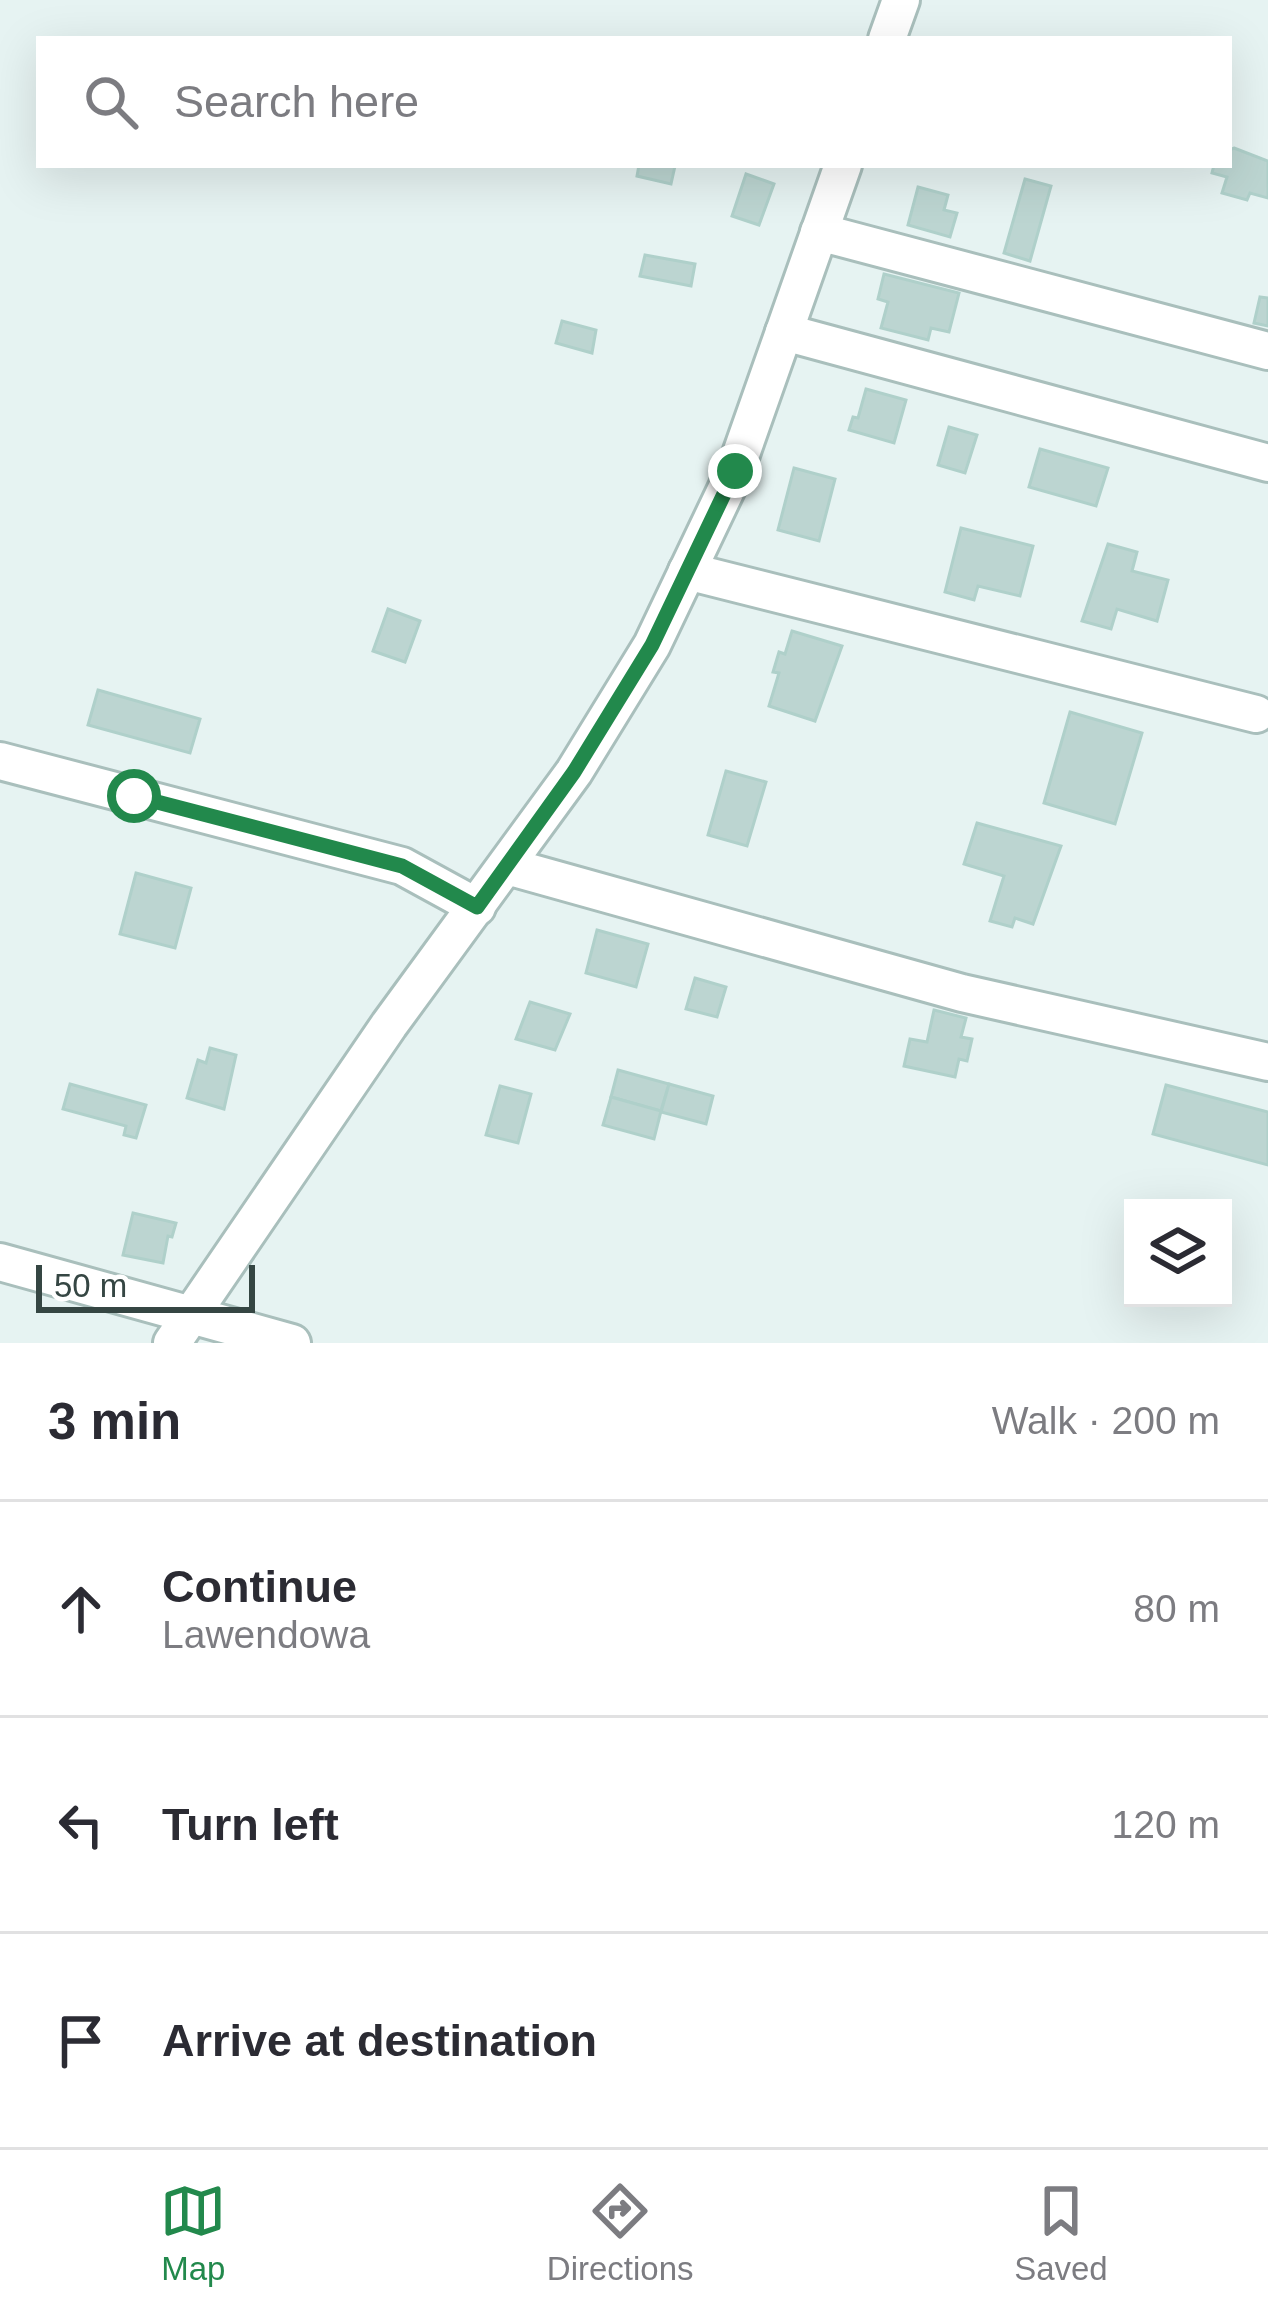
<!DOCTYPE html>
<meta charset="utf-8">
<style>
body{margin:0;font-family:Helvetica,sans-serif;background:#f7f7f7;color:#2b2b33}
.controls{position:absolute;right:36px;bottom:36px;display:grid;overflow:hidden;border-radius:0px;box-shadow:0 12px 48px #0002}
.controls button{width:108px;height:108px;display:grid;place-items:center;padding:0;border:0;border-bottom:3px solid #e1e1e2;background:#fff;color:#2b2b33;font:60px sans-serif}
.scale{position:absolute;left:36px;bottom:30px;width:219px;box-sizing:border-box;padding-left:12px;border:6px solid #354643;border-top:0;font-size:33px;line-height:42px;white-space:nowrap;color:#354643;-webkit-text-stroke:9px #fff;paint-order:stroke}
.stop{position:absolute;width:36px;height:36px;margin:-27px;border:9px solid #22894c;border-radius:50%;background:#fff}
.stop.end{background:#22894c;border-color:#fff;box-shadow:0 3px 12px #0008}
.list{margin:0;padding:0;list-style:none}
h2{display:flex;justify-content:space-between;align-items:center;height:156px;margin:0;padding:0 48px;font-size:51px}
h2 small{font-size:39px;font-weight:400;color:#7c7c81}
.list li{display:grid;grid-template-columns:78px 1fr auto;gap:36px;align-items:center;box-sizing:border-box;height:216px;padding:0 48px;border-top:3px solid #e1e1e2}
.list b{display:block;font-size:45px;white-space:nowrap}
.list p{margin:0;font-size:39px;white-space:nowrap;color:#7c7c81}
.list em{font-size:39px;font-style:normal;color:#7c7c81}
.icon{flex:none;width:66px;height:66px;fill:none;stroke:currentColor;stroke-width:2;stroke-linecap:round;stroke-linejoin:round}
.map{position:relative;flex:none;width:1268px;height:1343px;overflow:hidden}
.search{position:absolute;background:#fff;box-shadow:0 12px 48px #0002;left:36px;right:36px;top:36px;height:132px;display:flex;align-items:center;gap:30px;box-sizing:border-box;padding:0 42px;border-radius:0px;color:#7c7c81;font-size:45px}
.sheet{height:804px;background:#fff}
nav{display:flex;justify-content:space-around;align-items:center;box-sizing:border-box;height:168px;border-top:3px solid #e1e1e2;background:#fff;font-size:33px;color:#7c7c81}
nav a{display:grid;justify-items:center;gap:6px}
nav .on{color:#22894c}
.map>svg:first-child{display:block}
.building{fill:#bcd5d1;stroke:#afd0ca;stroke-width:3}
.lines{fill:none;stroke-linecap:round;stroke-linejoin:round}
.minor-casing{stroke:#a9bfbc;stroke-width:42}
.minor{stroke:#fff;stroke-width:36}
.route{stroke:#22894c;stroke-width:15}
</style>
<div class="map">
<svg width="1268" height="1343" viewBox="0 0 1268 1343">
<rect width="100%" height="100%" fill="#e6f3f2"/>
<g class="building">
<polygon points="1234,148 1268,161 1268,198 1250,193 1247,200 1222,193 1227,177 1212,173 1214,165 1229,165 1229,150"/>
<polygon points="639,165 675,166 671,184 637,176"/>
<polygon points="746,174 774,184 759,225 732,216"/>
<polygon points="1025,179 1051,186 1030,261 1004,253"/>
<polygon points="918,187 948,195 944,210 957,213 950,237 908,225"/>
<polygon points="645,255 695,264 691,286 640,276"/>
<polygon points="884,274 959,293 949,332 931,328 928,340 881,328 888,302 878,299"/>
<polygon points="1260,297 1268,298 1268,326 1254,323"/>
<polygon points="562,321 596,330 592,353 556,343"/>
<polygon points="866,389 906,400 894,443 849,430 853,417 858,418"/>
<polygon points="949,427 977,435 965,473 938,465"/>
<polygon points="1040,449 1108,468 1096,506 1029,487"/>
<polygon points="794,468 835,479 819,541 778,530"/>
<polygon points="961,528 1033,546 1020,596 978,586 974,600 945,592"/>
<polygon points="1108,544 1137,552 1132,571 1168,580 1157,621 1117,609 1111,629 1082,621"/>
<polygon points="388,609 420,621 405,662 373,651"/>
<polygon points="792,631 842,646 815,721 769,706 779,673 773,672 779,652 785,654"/>
<polygon points="98,690 200,719 190,753 88,725"/>
<polygon points="1070,712 1142,733 1115,824 1044,803"/>
<polygon points="726,771 766,782 747,846 708,835"/>
<polygon points="977,823 1061,846 1033,924 1015,918 1012,927 990,921 1004,876 964,864"/>
<polygon points="136,873 191,888 175,948 120,934"/>
<polygon points="597,930 648,944 636,987 586,973"/>
<polygon points="695,978 726,987 717,1017 686,1009"/>
<polygon points="530,1002 570,1014 555,1050 516,1039"/>
<polygon points="934,1010 966,1018 961,1037 972,1039 967,1061 959,1059 955,1077 904,1066 910,1039 927,1042"/>
<polygon points="210,1048 236,1055 224,1109 187,1098 198,1060 206,1063"/>
<polygon points="618,1070 669,1084 661,1111 611,1097"/>
<polygon points="70,1084 146,1105 136,1138 124,1135 126,1126 63,1109"/>
<polygon points="669,1084 713,1096 706,1124 661,1112"/>
<polygon points="1166,1085 1268,1112 1268,1165 1153,1134"/>
<polygon points="500,1086 531,1094 518,1143 486,1135"/>
<polygon points="611,1097 661,1111 654,1139 603,1125"/>
<polygon points="133,1213 176,1223 172,1237 168,1236 163,1263 123,1255"/>
</g>
<g class="lines">
<defs>
<g id="minor">
<polyline points="887,39 901,0"/>
<polyline points="819,232 1268,351"/>
<polyline points="784,332 1268,463"/>
<polyline points="687,571 1256,714"/>
<polyline points="0,761 402,866 477,907"/>
<polyline points="507,866 962,993 1268,1062"/>
<polyline points="0,1262 292,1343"/>
<polyline points="172,1343 389,1025 574,772 652,645 735,471 843,165"/>
</g>
</defs>
<use href="#minor" class="minor-casing"/>
<use href="#minor" class="minor"/>
</g>
<g class="lines">
<polyline class="route" points="134,796 402,866 477,907 574,772 652,645 735,471"/>
</g>
</svg>
<div class="controls">
<button><svg class="icon" aria-label="layers" viewBox="0 0 24 24"><path d="M12 4l9 5-9 5-9-5zM3 14l9 5 9-5"/></svg></button>
</div>
<div class="scale">50 m</div>
<div class="stop" style="left:134px;top:796px"></div>
<div class="stop end" style="left:735px;top:471px"></div>
<div class="search"><svg class="icon" aria-label="search" viewBox="0 0 24 24"><circle cx="10" cy="10" r="6"/><path d="M15 15l6 6"/></svg>Search here</div>
</div>
<section class="sheet">
<h2>3 min<small>Walk · 200 m</small></h2>
<ul class="list">
<li><svg class="icon" aria-label="ahead" viewBox="0 0 24 24"><path d="M12 20V5M6 11l6-6 6 6"/></svg><div><b>Continue</b><p>Lawendowa</p></div><em>80 m</em></li>
<li><svg class="icon" aria-label="left" viewBox="0 0 24 24"><path d="M17 20v-9H6M10 6l-5 5 5 5"/></svg><div><b>Turn left</b></div><em>120 m</em></li>
<li><svg class="icon" aria-label="arrive" viewBox="0 0 24 24"><path d="M6 21V4h12l-3 4 3 4H6"/></svg><div><b>Arrive at destination</b></div></li>
</ul>
</section>
<nav>
<a class="on"><svg class="icon" aria-label="map" viewBox="0 0 24 24"><path d="M3 6l6-2 6 2 6-2v14l-6 2-6-2-6 2zM9 4v14M15 6v14"/></svg>Map</a>
<a><svg class="icon" aria-label="directions" viewBox="0 0 24 24"><path d="M12 3l9 9-9 9-9-9zM9 14v-3h6M13 9l2 2-2 2"/></svg>Directions</a>
<a><svg class="icon" aria-label="saved" viewBox="0 0 24 24"><path d="M7 4h10v16l-5-4-5 4z"/></svg>Saved</a>
</nav>
